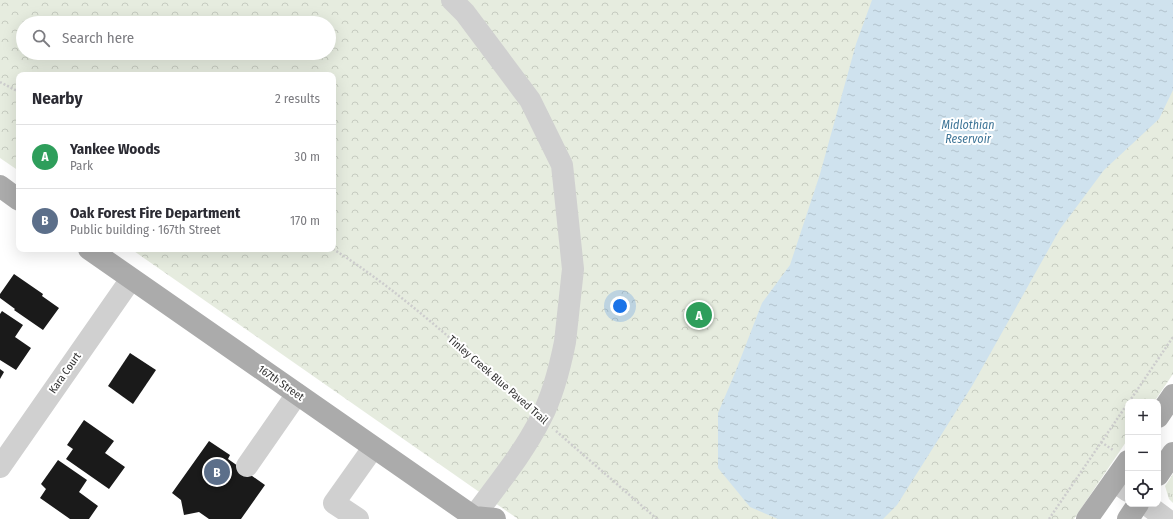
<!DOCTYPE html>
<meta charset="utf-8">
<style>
body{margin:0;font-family:"Fira Sans Condensed",sans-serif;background:#f7f7f7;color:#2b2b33}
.controls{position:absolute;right:12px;bottom:12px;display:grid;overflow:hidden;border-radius:8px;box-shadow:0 4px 16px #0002}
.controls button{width:36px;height:36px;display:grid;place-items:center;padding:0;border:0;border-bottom:1px solid #e1e1e2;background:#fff;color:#2b2b33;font:20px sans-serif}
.you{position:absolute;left:620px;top:306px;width:14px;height:14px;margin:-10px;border:3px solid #fff;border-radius:50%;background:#1a73e8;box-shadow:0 0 0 6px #1a73e833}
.badge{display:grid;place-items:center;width:26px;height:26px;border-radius:50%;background:#7c3aed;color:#fff;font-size:13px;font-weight:700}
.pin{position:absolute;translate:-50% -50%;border:2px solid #fff;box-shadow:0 1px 4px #0006}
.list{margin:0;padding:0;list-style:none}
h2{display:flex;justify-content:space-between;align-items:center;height:52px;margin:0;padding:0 16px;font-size:17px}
h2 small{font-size:13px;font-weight:400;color:#7c7c81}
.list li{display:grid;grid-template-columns:26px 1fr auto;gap:12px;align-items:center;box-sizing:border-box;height:64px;padding:0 16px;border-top:1px solid #e1e1e2}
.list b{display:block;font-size:15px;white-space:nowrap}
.list p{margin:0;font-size:13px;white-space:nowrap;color:#7c7c81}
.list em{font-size:13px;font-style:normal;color:#7c7c81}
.icon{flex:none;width:22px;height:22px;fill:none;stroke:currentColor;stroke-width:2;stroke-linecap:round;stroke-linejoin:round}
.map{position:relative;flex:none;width:1173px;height:519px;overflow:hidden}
.search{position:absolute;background:#fff;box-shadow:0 4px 16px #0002;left:16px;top:16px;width:320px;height:44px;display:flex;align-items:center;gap:10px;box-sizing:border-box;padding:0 14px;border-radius:22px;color:#7c7c81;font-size:15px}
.panel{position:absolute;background:#fff;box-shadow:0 4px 16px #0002;left:16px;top:72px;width:320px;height:180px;border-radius:8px}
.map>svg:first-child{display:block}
.grass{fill:url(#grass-tufts)}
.forest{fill:url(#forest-crowns);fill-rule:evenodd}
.water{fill:url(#water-ripples)}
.building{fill:#1a1a1a}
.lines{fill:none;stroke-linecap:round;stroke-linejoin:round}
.path{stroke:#cdcdcd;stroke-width:2.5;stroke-dasharray:2 2;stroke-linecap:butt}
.minor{stroke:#d0d0d0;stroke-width:22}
.major{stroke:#ababab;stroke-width:22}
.labels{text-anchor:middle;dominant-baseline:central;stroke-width:4;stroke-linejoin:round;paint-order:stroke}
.street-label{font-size:11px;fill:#333;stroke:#fff}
.water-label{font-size:12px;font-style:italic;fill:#3f7597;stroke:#fff}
</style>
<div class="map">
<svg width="1173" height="519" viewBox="0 0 1173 519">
<defs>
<pattern id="grass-tufts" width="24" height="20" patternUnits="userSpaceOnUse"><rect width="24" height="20" fill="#e6ecdf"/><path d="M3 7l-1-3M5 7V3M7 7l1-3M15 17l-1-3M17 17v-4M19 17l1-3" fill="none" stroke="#c6cbc0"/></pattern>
<pattern id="forest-crowns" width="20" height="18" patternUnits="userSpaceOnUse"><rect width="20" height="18" fill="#e6ecdf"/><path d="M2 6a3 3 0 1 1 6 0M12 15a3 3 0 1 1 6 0" fill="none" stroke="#c6cbc0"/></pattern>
<pattern id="water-ripples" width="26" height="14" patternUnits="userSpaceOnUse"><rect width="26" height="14" fill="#cfe2ee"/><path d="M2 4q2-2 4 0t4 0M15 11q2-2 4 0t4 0" fill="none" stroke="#b2c2cd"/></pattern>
</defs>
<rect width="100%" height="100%" fill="#fff"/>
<polygon class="grass" points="1173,474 1173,503 1169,499 1165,486"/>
<path class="forest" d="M0,0H1173V374L1154,402H1128V439L1074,519H518L131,249H333V75H19V171L0,158ZM23,23H329V53H23Z"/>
<polygon class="water" points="872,0 1173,0 1173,90 1159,119 1104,170 1060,229 972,386 897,505 883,519 778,519 750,507 718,468 718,413 735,373 762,303 790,265 820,174 856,44"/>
<g class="building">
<polygon points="14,274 43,294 42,296 59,308 43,330 14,310 15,309 0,298 0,294"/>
<polygon points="2,311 23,325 15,337 31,348 16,370 0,360 0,314"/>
<polygon points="130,353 156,370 133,404 108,386"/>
<polygon points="0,369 4,372 0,379"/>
<polygon points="84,420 114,441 105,453 125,467 109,489 66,459 73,449 67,445"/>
<polygon points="209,441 230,455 228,459 265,485 241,519 209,519 199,512 184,515 181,500 172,493"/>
<polygon points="58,460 87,480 79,492 98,506 89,519 70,519 40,498 46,489 41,484"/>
</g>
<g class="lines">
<g class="path">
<polyline points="0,82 19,92"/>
<path d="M333,249C403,293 464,351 527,405"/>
<polyline points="1129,402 1173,337"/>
<polyline points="556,431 657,519"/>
<polyline points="1101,442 1113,450"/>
<polyline points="1049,519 1128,403"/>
</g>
<g class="minor">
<path d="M452,0L465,13L530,100L562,165L573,269L565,342C560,367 553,395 541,418C523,454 496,486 472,519"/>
<polyline points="247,466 297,394"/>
<polyline points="0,467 131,279"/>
<polyline points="1114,481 1128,491"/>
<polyline points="1146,504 1166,519"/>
<polyline points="358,519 334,503 373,448"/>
</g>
<g class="major">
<polyline points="0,186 19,200"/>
<polyline points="89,249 474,517 495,519"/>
<polyline points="1158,417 1173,395"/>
<polyline points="1158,475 1173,453"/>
<polyline points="1087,519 1128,461"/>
<polyline points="1128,519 1138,504"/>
</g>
</g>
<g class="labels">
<g class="street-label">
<text transform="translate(65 373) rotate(-55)">Kara Court</text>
<text transform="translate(498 380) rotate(41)">Tinley Creek Blue Paved Trail</text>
<text transform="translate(281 383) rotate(35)">167th Street</text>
</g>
<g class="water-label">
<text x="968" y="125">Midlothian<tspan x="968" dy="14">Reservoir</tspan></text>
</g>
</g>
</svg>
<div class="controls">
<button>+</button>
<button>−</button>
<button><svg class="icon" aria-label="locate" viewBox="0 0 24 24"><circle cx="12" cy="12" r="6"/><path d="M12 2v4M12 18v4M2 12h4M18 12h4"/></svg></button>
</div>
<div class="you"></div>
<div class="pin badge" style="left:699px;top:315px;background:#2e9e5b">A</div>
<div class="pin badge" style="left:217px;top:472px;background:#5c6f8a">B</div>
<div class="search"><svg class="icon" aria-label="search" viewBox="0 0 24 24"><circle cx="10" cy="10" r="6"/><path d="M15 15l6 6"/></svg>Search here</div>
<section class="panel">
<h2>Nearby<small>2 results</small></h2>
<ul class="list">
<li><span class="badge" style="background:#2e9e5b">A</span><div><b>Yankee Woods</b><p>Park</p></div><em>30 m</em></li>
<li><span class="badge" style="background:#5c6f8a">B</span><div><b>Oak Forest Fire Department</b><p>Public building · 167th Street</p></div><em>170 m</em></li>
</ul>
</section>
</div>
